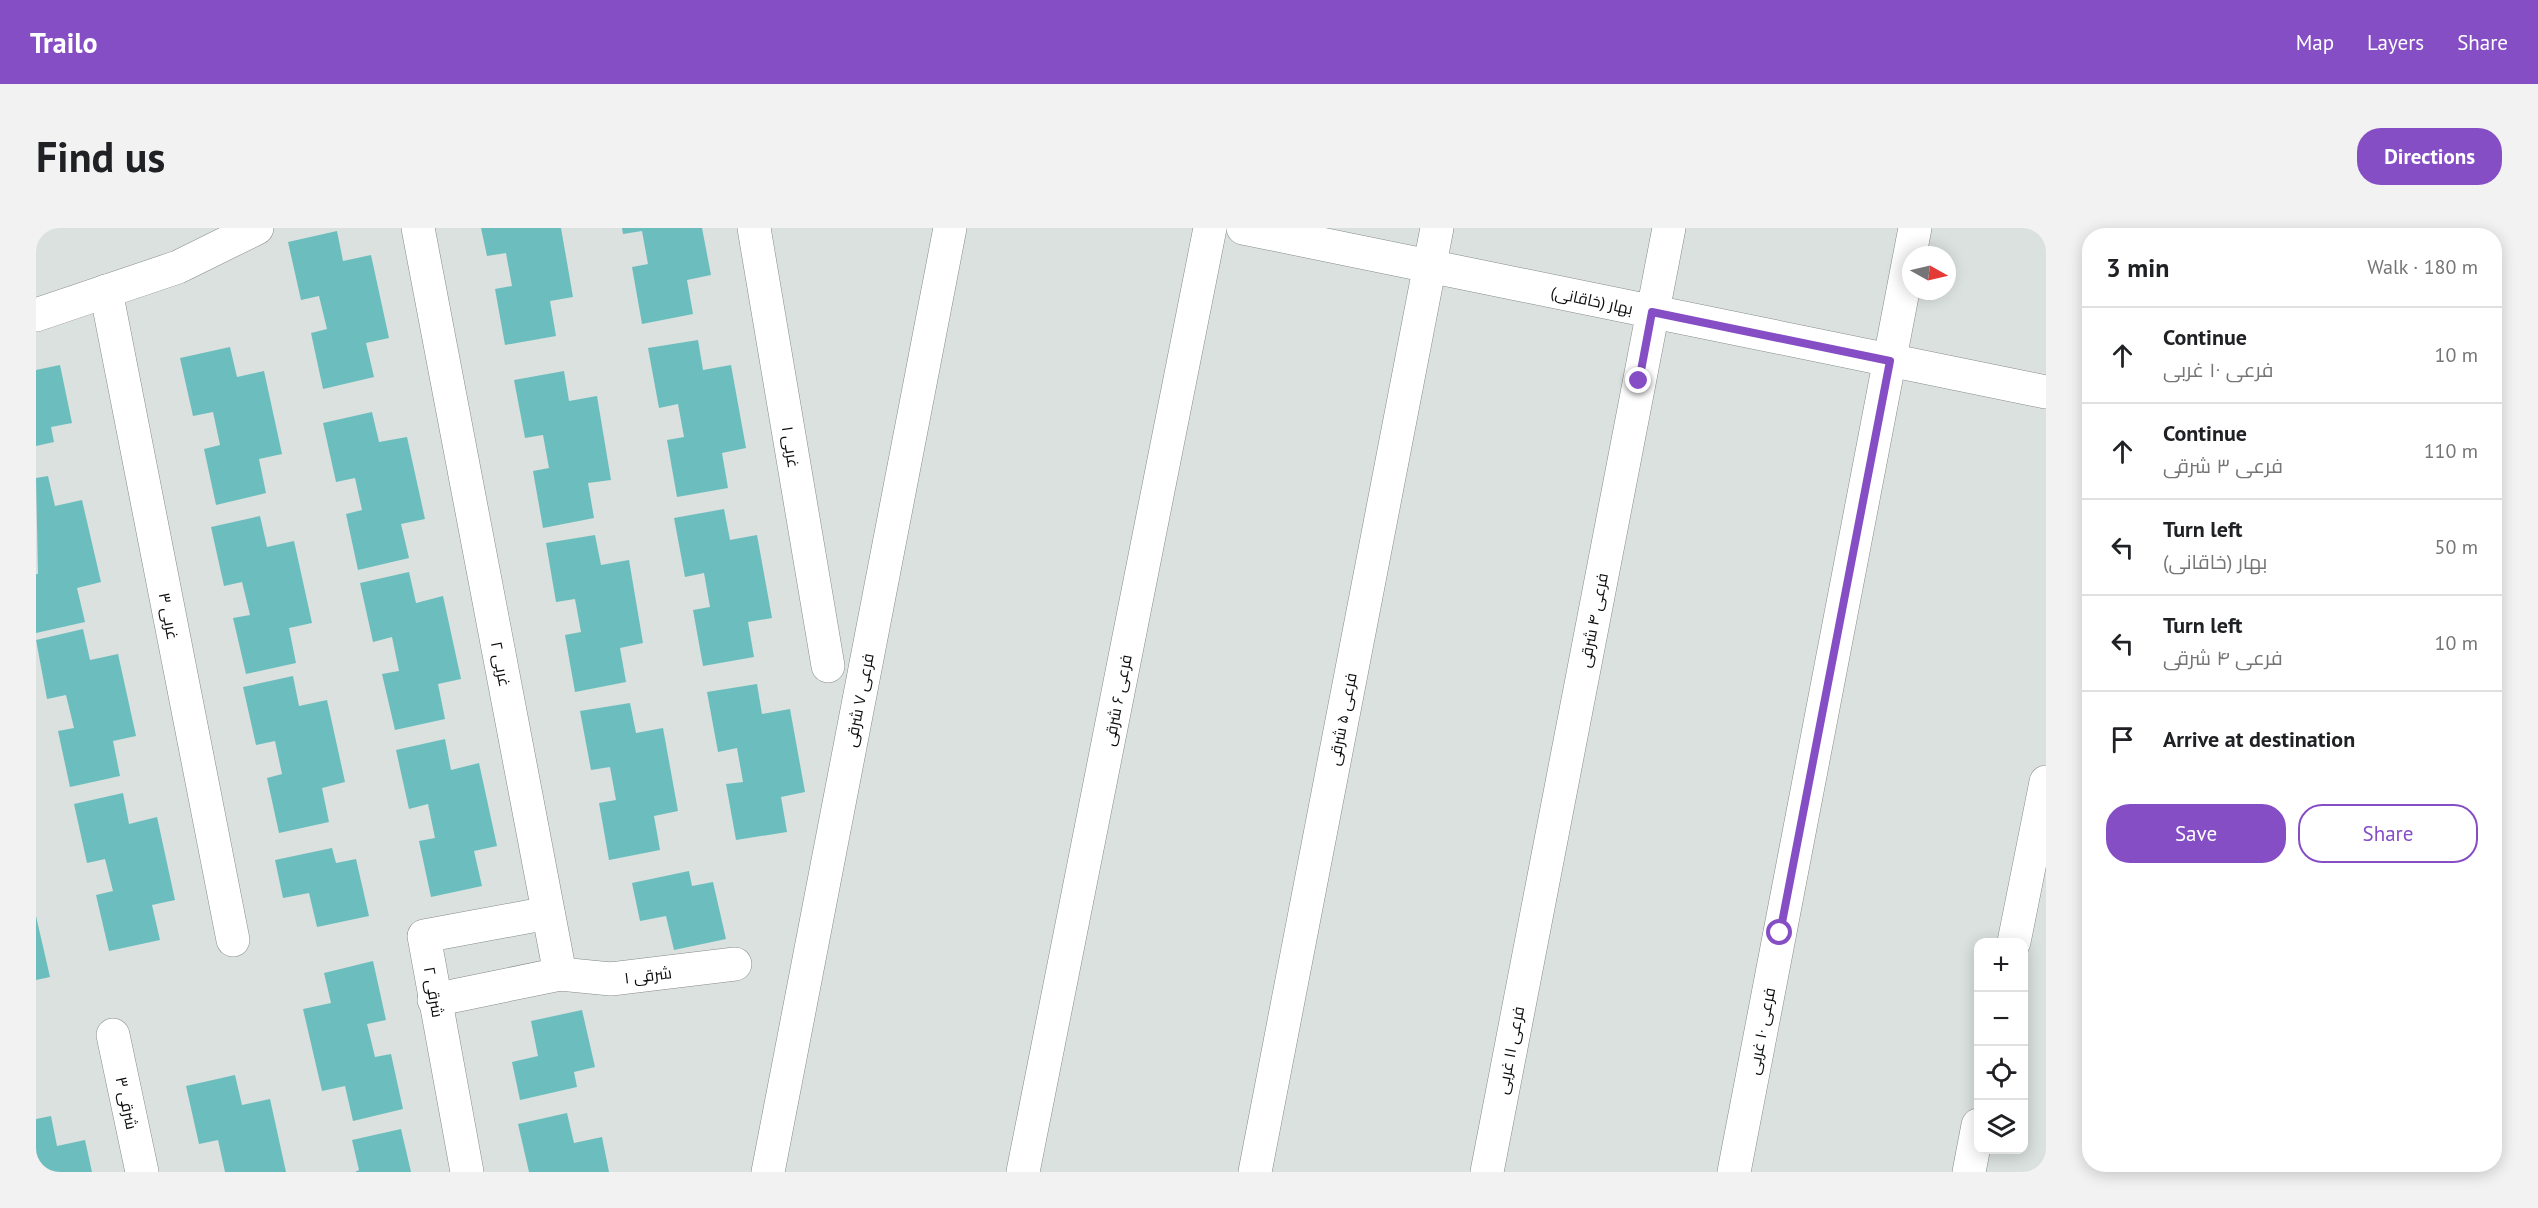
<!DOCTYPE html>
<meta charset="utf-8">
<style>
body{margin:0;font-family:"PT Sans",Cairo,sans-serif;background:#f2f2f2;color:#202124}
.controls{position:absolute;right:18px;bottom:18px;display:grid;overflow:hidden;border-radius:12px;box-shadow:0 3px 15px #0003}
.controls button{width:54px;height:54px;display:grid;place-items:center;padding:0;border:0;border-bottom:2px solid #e0e0e0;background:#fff;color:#202124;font:30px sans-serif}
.compass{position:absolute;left:1866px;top:18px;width:54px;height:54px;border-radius:50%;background:#fff;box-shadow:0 3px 15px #0003;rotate:98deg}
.stop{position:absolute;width:18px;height:18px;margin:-14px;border:4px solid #864ec5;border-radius:50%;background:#fff}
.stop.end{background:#864ec5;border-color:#fff;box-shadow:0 2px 6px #0008}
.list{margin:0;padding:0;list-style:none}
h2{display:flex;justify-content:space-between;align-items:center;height:78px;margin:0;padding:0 24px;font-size:26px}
h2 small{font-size:20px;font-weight:400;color:#757577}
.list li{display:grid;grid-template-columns:39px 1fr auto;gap:18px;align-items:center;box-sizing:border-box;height:96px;padding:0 24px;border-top:2px solid #e0e0e0}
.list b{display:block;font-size:22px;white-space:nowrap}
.list p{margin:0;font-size:20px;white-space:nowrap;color:#757577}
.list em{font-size:20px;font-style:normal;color:#757577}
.actions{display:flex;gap:12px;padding:18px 24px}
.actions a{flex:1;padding:14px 0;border:2px solid #864ec5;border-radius:24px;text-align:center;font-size:21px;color:#864ec5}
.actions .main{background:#864ec5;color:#fff}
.icon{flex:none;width:33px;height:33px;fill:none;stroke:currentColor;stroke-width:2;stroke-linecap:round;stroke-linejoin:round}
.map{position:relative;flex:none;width:2010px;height:944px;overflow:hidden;border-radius:24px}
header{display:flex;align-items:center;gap:36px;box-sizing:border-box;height:84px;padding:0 30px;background:#864ec5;color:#fff}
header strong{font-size:28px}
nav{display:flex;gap:33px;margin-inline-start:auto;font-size:21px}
.intro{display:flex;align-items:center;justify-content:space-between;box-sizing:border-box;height:144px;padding:0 36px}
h1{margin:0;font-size:42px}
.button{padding:15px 27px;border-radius:24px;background:#864ec5;color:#fff;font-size:21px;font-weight:700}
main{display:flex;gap:36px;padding:0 36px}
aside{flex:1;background:#fff;border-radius:24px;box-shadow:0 3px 15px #0003}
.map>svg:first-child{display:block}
.building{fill:#6cbebe}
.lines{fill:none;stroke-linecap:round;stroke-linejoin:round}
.minor-casing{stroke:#858b89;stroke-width:34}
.tertiary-casing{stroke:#858b89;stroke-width:34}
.minor{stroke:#fff;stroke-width:33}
.tertiary{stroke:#fff;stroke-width:33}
.route{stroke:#864ec5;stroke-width:8}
.labels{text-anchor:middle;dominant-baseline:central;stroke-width:4.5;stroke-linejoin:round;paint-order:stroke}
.street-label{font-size:16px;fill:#0a0c0b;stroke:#fff}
</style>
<header>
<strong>Trailo</strong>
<nav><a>Map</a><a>Layers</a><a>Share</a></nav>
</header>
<div class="intro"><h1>Find us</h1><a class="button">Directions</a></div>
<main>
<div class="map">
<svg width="2010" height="944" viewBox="0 0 2010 944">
<rect width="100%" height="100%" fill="#dae1de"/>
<g class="building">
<polygon points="445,0 525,0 537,69 514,73 520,108 469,117 459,61 476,58 470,25 451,28"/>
<polygon points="586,0 666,0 675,47 651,52 657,86 606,96 596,39 612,36 606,3 587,6"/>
<polygon points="301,3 307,33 335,27 353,110 330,115 338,149 287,161 275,105 291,101 283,68 265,72 252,14"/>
<polygon points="662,112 667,142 695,137 710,220 686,225 692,260 641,269 631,212 648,209 642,176 623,180 612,120"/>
<polygon points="194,119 201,149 228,143 246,226 223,231 230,265 180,277 168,221 184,217 177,184 157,188 144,130"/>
<polygon points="24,137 36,195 15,199 18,214 0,218 0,142"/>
<polygon points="528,143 533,173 561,168 575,252 552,255 558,290 507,300 497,243 513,240 507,207 489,210 478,152"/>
<polygon points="336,184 343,214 371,209 389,291 365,296 373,330 322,342 310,286 326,282 319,250 300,254 287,195"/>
<polygon points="12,248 19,278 46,272 65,354 41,360 49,394 0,405 0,346 2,346 0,250"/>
<polygon points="688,281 694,312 721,307 736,390 712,394 718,429 667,438 657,382 674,379 668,345 649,349 638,290"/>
<polygon points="224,288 231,319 258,313 276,395 253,400 260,435 210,446 197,390 214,387 206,354 188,358 175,299"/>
<polygon points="559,307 565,337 593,332 607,415 584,420 590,454 539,464 529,407 545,404 539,371 520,374 510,315"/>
<polygon points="373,344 380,375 407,368 425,451 402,456 409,491 359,502 346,446 363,443 356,409 337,414 324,355"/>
<polygon points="47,401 54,432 82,426 100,508 77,513 84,548 34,559 22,503 38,500 30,467 11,471 0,412"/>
<polygon points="257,448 263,478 291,472 309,554 286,560 293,594 243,605 231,550 246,546 239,513 220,517 207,459"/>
<polygon points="721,456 726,486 754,481 769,564 745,569 751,604 700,612 690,556 707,554 701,520 682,524 671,464"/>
<polygon points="594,475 600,505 627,500 642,583 618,588 624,622 573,632 563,575 580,572 574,539 555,542 544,483"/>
<polygon points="409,511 415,542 443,535 461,618 438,623 446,658 395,669 383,613 399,610 392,576 373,581 360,522"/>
<polygon points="87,565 93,596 121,589 139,672 116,677 124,712 73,723 60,667 77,663 69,631 51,635 38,576"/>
<polygon points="296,620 300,635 320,631 333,688 281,699 273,665 247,670 239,632"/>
<polygon points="653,643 656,658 677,654 690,711 638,722 630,688 604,693 596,655"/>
<polygon points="0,688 14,749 0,752"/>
<polygon points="337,733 350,792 331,796 339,829 355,826 367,881 317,893 309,858 286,863 267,781 295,775 288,745"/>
<polygon points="546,782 559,839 538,844 541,859 484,872 476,834 502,828 495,793"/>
<polygon points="199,847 206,877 234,871 250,944 189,944 182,912 163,916 150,858"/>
<polygon points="531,885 538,915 566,909 573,944 493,944 482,896"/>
<polygon points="15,888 21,918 49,912 56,944 0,944 0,891"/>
<polygon points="365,901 375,944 319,944 323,942 316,912"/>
</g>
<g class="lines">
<defs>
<g id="minor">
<polyline points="382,0 524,746 398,772"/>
<polyline points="718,0 792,438"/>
<polyline points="70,63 197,712"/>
<polyline points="0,87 142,39 221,0"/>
<polyline points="1978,714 2010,554"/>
<polyline points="524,746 575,751 699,736"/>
<polyline points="77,807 106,944"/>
<polyline points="431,944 388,708 512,685"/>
<polyline points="732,944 914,0"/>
<polyline points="987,944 1174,0"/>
<polyline points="1219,944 1401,0"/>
<polyline points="1451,944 1633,0"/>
<polyline points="1698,944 1879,0"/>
<polyline points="1933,944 1942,897"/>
</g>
<polyline id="tertiary" points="1207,0 2010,164"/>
</defs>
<use href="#minor" class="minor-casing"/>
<use href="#tertiary" class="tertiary-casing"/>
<use href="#minor" class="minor"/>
<use href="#tertiary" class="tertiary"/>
</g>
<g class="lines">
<polyline class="route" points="1603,153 1616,84 1854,133 1744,705"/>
</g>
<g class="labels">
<g class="street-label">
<text transform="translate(1556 72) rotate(12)">بهار (خاقانی)</text>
<text transform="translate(755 219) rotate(81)">۱ غربی</text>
<text transform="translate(133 388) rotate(79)">۳ غربی</text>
<text transform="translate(1557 392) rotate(-79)">فرعی ۴ شرقی</text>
<text transform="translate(465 436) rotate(79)">۲ غربی</text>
<text transform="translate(823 472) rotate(-79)">فرعی ۷ شرقی</text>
<text transform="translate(1081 472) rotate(-79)">فرعی ۶ شرقی</text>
<text transform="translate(1306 491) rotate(-79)">فرعی ۵ شرقی</text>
<text transform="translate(612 747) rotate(-7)">۱ شرقی</text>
<text transform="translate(398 764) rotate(80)">۲ شرقی</text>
<text transform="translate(1725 803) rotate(-79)">فرعی ۱۰ غربی</text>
<text transform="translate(1474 822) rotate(-79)">فرعی ۱۱ غربی</text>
<text transform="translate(91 875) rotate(78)">۳ شرقی</text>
</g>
</g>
</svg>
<div class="controls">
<button>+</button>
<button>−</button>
<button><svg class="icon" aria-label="locate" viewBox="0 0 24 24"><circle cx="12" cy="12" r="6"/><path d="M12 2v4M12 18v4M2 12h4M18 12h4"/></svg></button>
<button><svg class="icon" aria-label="layers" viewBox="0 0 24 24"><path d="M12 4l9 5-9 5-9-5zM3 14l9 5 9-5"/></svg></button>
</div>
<svg class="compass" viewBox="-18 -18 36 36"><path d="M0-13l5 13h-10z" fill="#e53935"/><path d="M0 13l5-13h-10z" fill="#757577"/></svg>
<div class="stop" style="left:1744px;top:705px"></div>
<div class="stop end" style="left:1603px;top:153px"></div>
</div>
<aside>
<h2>3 min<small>Walk · 180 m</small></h2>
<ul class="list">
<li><svg class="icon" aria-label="ahead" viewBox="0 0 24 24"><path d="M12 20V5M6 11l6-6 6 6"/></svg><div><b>Continue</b><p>فرعی ۱۰ غربی</p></div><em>10 m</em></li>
<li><svg class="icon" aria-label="ahead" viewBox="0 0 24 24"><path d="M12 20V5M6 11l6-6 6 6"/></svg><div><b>Continue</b><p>فرعی ۳ شرقی</p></div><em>110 m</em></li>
<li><svg class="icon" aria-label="left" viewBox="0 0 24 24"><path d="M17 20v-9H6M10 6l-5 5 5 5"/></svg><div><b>Turn left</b><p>بهار (خاقانی)</p></div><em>50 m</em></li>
<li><svg class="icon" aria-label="left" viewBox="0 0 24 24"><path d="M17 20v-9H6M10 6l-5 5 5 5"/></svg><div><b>Turn left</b><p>فرعی ۴ شرقی</p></div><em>10 m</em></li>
<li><svg class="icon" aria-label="arrive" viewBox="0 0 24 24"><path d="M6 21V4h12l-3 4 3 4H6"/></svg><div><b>Arrive at destination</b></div></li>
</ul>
<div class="actions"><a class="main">Save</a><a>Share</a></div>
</aside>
</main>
